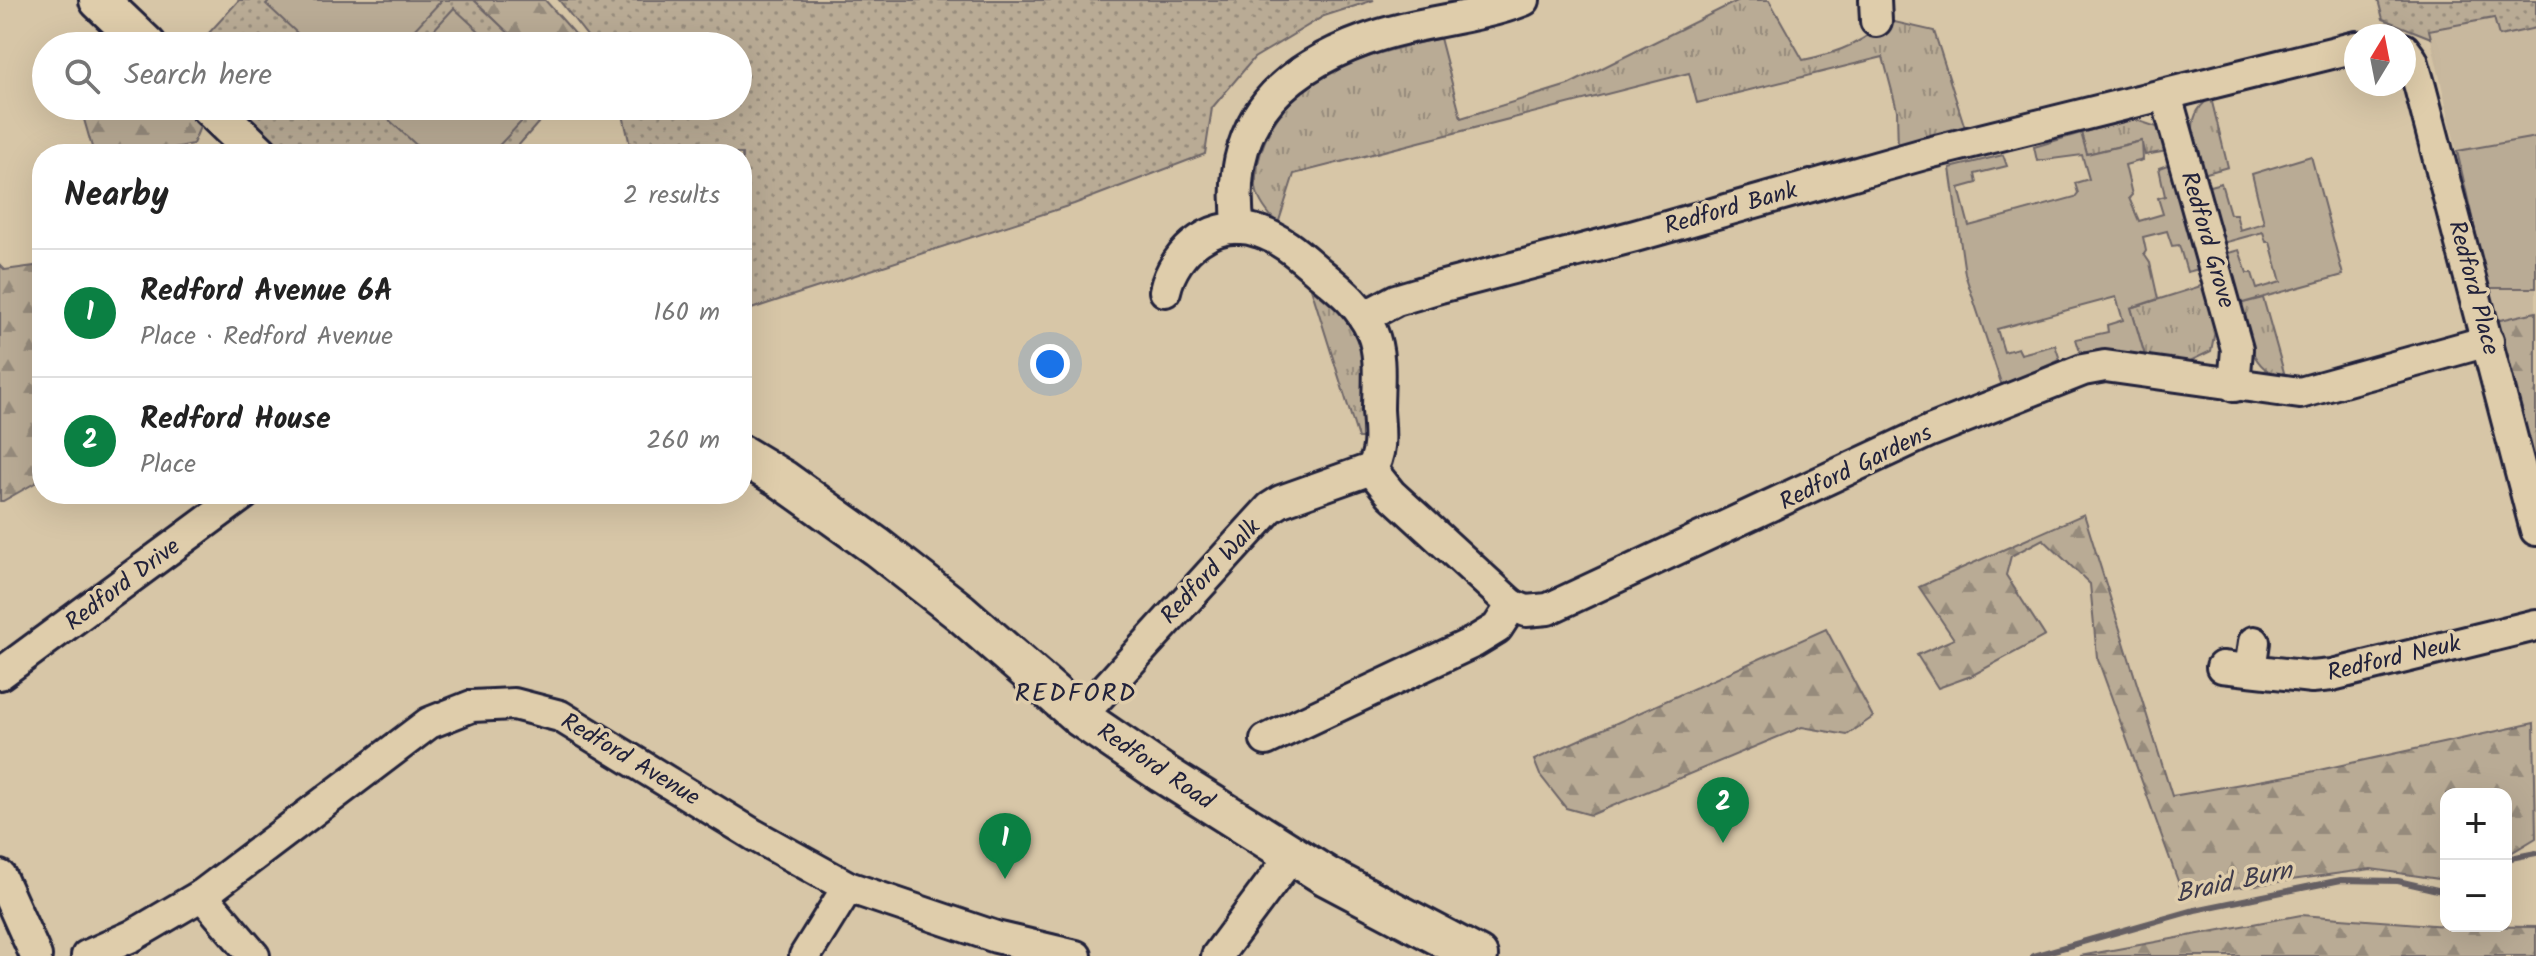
<!DOCTYPE html>
<meta charset="utf-8">
<style>
body{margin:0;font-family:Kalam,sans-serif;background:#f2f2f2;color:#222}
.controls{position:absolute;right:24px;bottom:24px;display:grid;overflow:hidden;border-radius:16px;box-shadow:0 8px 32px #0002}
.controls button{width:72px;height:72px;display:grid;place-items:center;padding:0;border:0;border-bottom:2px solid #e0e0e0;background:#fff;color:#222;font:40px sans-serif}
.compass{position:absolute;left:2344px;top:24px;width:72px;height:72px;border-radius:50%;background:#fff;box-shadow:0 8px 32px #0002;rotate:10deg}
.you{position:absolute;left:1050px;top:364px;width:28px;height:28px;margin:-20px;border:6px solid #fff;border-radius:50%;background:#1a73e8;box-shadow:0 0 0 12px #1a73e833}
.badge{display:grid;place-items:center;width:52px;height:52px;border-radius:50%;background:#0b8043;color:#fff;font-size:26px;font-weight:700}
.pin{position:absolute;translate:-50% -66px;filter:drop-shadow(0 2px 4px #0008)}
.pin::after{content:'';position:absolute;top:42px;width:28px;height:24px;background:inherit;clip-path:polygon(0 0,100% 0,50% 100%)}
.list{margin:0;padding:0;list-style:none}
h2{display:flex;justify-content:space-between;align-items:center;height:104px;margin:0;padding:0 32px;font-size:34px}
h2 small{font-size:26px;font-weight:400;color:#767676}
.list li{display:grid;grid-template-columns:52px 1fr auto;gap:24px;align-items:center;box-sizing:border-box;height:128px;padding:0 32px;border-top:2px solid #e0e0e0}
.list b{display:block;font-size:30px;white-space:nowrap}
.list p{margin:0;font-size:26px;white-space:nowrap;color:#767676}
.list em{font-size:26px;font-style:normal;color:#767676}
.icon{flex:none;width:44px;height:44px;fill:none;stroke:currentColor;stroke-width:2;stroke-linecap:round;stroke-linejoin:round}
.map{position:relative;flex:none;width:2536px;height:956px;overflow:hidden}
.search{position:absolute;background:#fff;box-shadow:0 8px 32px #0002;left:32px;top:32px;width:720px;height:88px;display:flex;align-items:center;gap:20px;box-sizing:border-box;padding:0 28px;border-radius:44px;color:#767676;font-size:30px}
.panel{position:absolute;background:#fff;box-shadow:0 8px 32px #0002;left:32px;top:144px;width:720px;height:360px;border-radius:32px}
.map>svg:first-child{display:block}
.built{fill:#c8b89e}
.grass{fill:url(#grass-tufts);stroke:#6e6668;stroke-width:2}
.forest{fill:url(#forest-firs);stroke:#6e6668;stroke-width:2}
.park{fill:url(#park-dots);stroke:#6e6668;stroke-width:2}
.garden{fill:#b9ab95;stroke:#6e6668;stroke-width:2}
.lines{fill:none;stroke-linecap:round;stroke-linejoin:round}
.stream{stroke:#655f63;stroke-width:6}
.minor-casing{stroke:#22223b;stroke-width:36}
.major-casing{stroke:#22223b;stroke-width:44}
.minor{stroke:#dfcdab;stroke-width:30}
.major{stroke:#dfcdab;stroke-width:38}
.labels{text-anchor:middle;dominant-baseline:central;stroke-width:7;stroke-linejoin:round;paint-order:stroke}
.street-label{font-size:24px;fill:#22223b;stroke:#dfcdab}
.neighbourhood-label{font-size:26px;letter-spacing:2px;fill:#22223b;stroke:#dfcdab}
.water-label{font-size:26px;font-style:italic;fill:#3e3b4c;stroke:#dfcdab}
</style>
<div class="map">
<svg width="2536" height="956" viewBox="0 0 2536 956">
<defs>
<pattern id="grass-tufts" width="24" height="20" patternUnits="userSpaceOnUse" patternTransform="scale(2)"><rect width="24" height="20" fill="#b9ab95"/><path d="M3 7l-1-3M5 7V3M7 7l1-3M15 17l-1-3M17 17v-4M19 17l1-3" fill="none" stroke="#968b7b"/></pattern>
<pattern id="forest-firs" width="22" height="20" patternUnits="userSpaceOnUse" patternTransform="scale(2)"><rect width="22" height="20" fill="#b9ab95"/><path d="M5 1l3.5 6h-7zM16 11l3.5 6h-7z" fill="#968b7b"/></pattern>
<pattern id="park-dots" width="8" height="8" patternUnits="userSpaceOnUse" patternTransform="scale(2)"><rect width="8" height="8" fill="#b9ab95"/><path d="M2 2h.1M6 6h.1" fill="none" stroke="#968b7b" stroke-width="1.8" stroke-linecap="round"/></pattern>
</defs>
<rect width="100%" height="100%" fill="#d7c6a7"/>
<filter id="ink" filterUnits="userSpaceOnUse"><feTurbulence type="fractalNoise" baseFrequency=".0125" numOctaves="2"/><feDisplacementMap in="SourceGraphic" scale="16" xChannelSelector="R" yChannelSelector="G"/><feConvolveMatrix kernelMatrix="1 2 1 2 8 2 1 2 1" color-interpolation-filters="sRGB"/></filter>
<g filter="url(#ink)">
<polygon class="built" points="2495,18 2499,36 2536,28 2536,312 2496,321 2429,31"/>
<g class="grass">
<path d="M1739,0H1769L1803,60C1834,54 1865,43 1886,20L1934,31L1966,131L1898,151L1897,110L1883,57L1697,103L1689,73L1294,174L1278,224C1254,199 1251,186 1261,152C1286,72 1368,55 1440,38L1461,118L1568,85Z"/>
<path d="M2211,98L2228,167L2203,174C2196,147 2181,116 2211,98Z"/>
<polygon points="2133,119 2157,127 2167,151 2145,155 2141,141 2087,154 2081,133"/>
<polygon points="2204,285 2216,326 2211,351 2188,362 2145,356 2131,308"/>
<path d="M1311,288C1327,302 1349,317 1358,338C1370,366 1364,407 1365,438H1358Z"/>
<path d="M2263,298L2285,376C2249,373 2247,332 2239,304Z"/>
</g>
<g class="forest">
<polygon points="474,0 545,0 586,46 522,46"/>
<polygon points="84,106 196,106 202,122 193,144 145,154 94,154 81,109"/>
<polygon points="0,265 5,270 42,265 42,479 3,501 0,501"/>
<polygon points="2536,312 2536,480 2496,321"/>
<polygon points="2084,514 2172,796 2310,772 2534,723 2536,838 2506,856 2506,794 2446,794 2446,880 2371,869 2183,895 2097,657 2090,584 2043,539 2011,556 2006,575 2045,636 1971,676 1938,688 1917,655 1954,639 1919,587"/>
<polygon points="1826,629 1873,717 1847,735 1802,727 1591,815 1566,808 1540,775 1534,760"/>
<polygon points="2301,915 2446,926 2536,927 2536,956 2080,956"/>
</g>
<g class="park">
<polygon points="239,0 474,0 522,46 197,46"/>
<polygon points="559,0 1374,0 1324,16 1254,58 1212,108 1205,154 1074,204 742,312 742,154 632,154 621,106 738,106 738,46 595,46"/>
<polygon points="2378,0 2536,0 2536,28 2499,36 2494,18 2429,30 2431,38 2383,19"/>
<polygon points="236,106 553,106 511,154 411,154 407,151 403,154 288,154"/>
</g>
<g class="garden">
<polygon points="270,0 442,0 399,46 311,46 266,4"/>
<polygon points="454,8 495,46 419,46"/>
<polygon points="374,106 536,106 491,154 426,154"/>
<polygon points="2081,133 2087,154 2142,141 2143,160 2125,165 2132,195 2129,198 2139,221 2163,214 2158,198 2165,196 2159,168 2170,164 2199,269 2187,272 2179,245 2172,246 2167,231 2143,237 2146,251 2144,254 2150,263 2158,299 2131,308 2145,356 2080,352 2076,339 2108,332 2107,325 2123,320 2116,297 1997,329 2004,352 2018,348 2021,354 2055,345 2060,360 2002,386 1965,274 1950,168 2003,155 2007,166 1975,174 1977,183 1959,188 1969,226 2075,197 2078,193 2075,183 2089,179 2082,155 2037,161 2034,147"/>
<polygon points="2536,137 2536,288 2488,288 2457,151"/>
<polygon points="2311,156 2343,275 2239,304 2225,254 2239,250 2247,273 2252,273 2257,289 2281,282 2270,242 2266,242 2263,232 2223,243 2206,187 2221,183 2230,214 2236,214 2240,230 2264,223 2252,174"/>
</g>
<g class="lines">
<g class="stream">
<polyline points="2506,859 2536,853"/>
<polyline points="2033,956 2195,910 2341,880 2398,881 2446,892"/>
</g>
<defs>
<g id="minor">
<polyline points="1875,0 1876,21"/>
<polyline points="2404,49 2412,60 2420,87 2536,530"/>
<polyline points="2166,95 2237,349 2234,386"/>
<path d="M1239,228C1225,129 1273,73 1365,40C1416,21 1473,20 1524,0"/>
<polyline points="1364,317 1396,300 1440,287 1635,236 1924,154 2356,47"/>
<polyline points="1371,469 1391,494 1512,605"/>
<polyline points="2222,667 2312,677 2332,675 2536,625"/>
<polyline points="2250,670 2254,642"/>
<polyline points="0,674 244,494"/>
<path d="M1080,717L1270,508L1281,501L1371,469C1383,452 1379,430 1378,410C1378,385 1382,355 1372,332C1361,306 1341,290 1320,273C1302,258 1284,240 1260,232C1216,216 1174,250 1165,291"/>
<polyline points="1266,740 1474,642 1497,628 1512,605 1526,611 1548,609 1930,431 2083,370 2105,366 2300,393 2488,341"/>
<polyline points="0,876 36,956"/>
<polyline points="202,895 254,956"/>
<polyline points="87,956 132,936 202,895 429,723 472,706 514,704 560,716 754,835 848,887 996,937 1076,956"/>
<polyline points="805,956 848,887"/>
<polyline points="1217,956 1292,855"/>
</g>
<g id="major">
<polyline points="99,0 147,46"/>
<polyline points="209,106 259,154"/>
<polyline points="742,455 782,479 877,547 960,612 1080,717 1162,773 1326,876 1478,956"/>
</g>
</defs>
<use href="#minor" class="minor-casing"/>
<use href="#major" class="major-casing"/>
<use href="#minor" class="minor"/>
<use href="#major" class="major"/>
</g>
</g>
<g class="labels">
<g class="street-label">
<text transform="translate(1731 209) rotate(-16)">Redford Bank</text>
<text transform="translate(2207 240) rotate(74)">Redford Grove</text>
<text transform="translate(2473 288) rotate(75)">Redford Place</text>
<text transform="translate(1856 468) rotate(-26)">Redford Gardens</text>
<text transform="translate(1211 572) rotate(-47)">Redford Walk</text>
<text transform="translate(123 585) rotate(-37)">Redford Drive</text>
<text transform="translate(2394 659) rotate(-13)">Redford Neuk</text>
<text transform="translate(630 760) rotate(31)">Redford Avenue</text>
<text transform="translate(1155 767) rotate(34)">Redford Road</text>
</g>
<g class="neighbourhood-label">
<text x="1076" y="694">REDFORD</text>
</g>
<g class="water-label">
<text transform="translate(2234 883) rotate(-12)">Braid Burn</text>
</g>
</g>
</svg>
<div class="controls">
<button>+</button>
<button>−</button>
</div>
<svg class="compass" viewBox="-18 -18 36 36"><path d="M0-13l5 13h-10z" fill="#e53935"/><path d="M0 13l5-13h-10z" fill="#767676"/></svg>
<div class="you"></div>
<div class="pin badge" style="left:1005px;top:879px">1</div>
<div class="pin badge" style="left:1723px;top:843px">2</div>
<div class="search"><svg class="icon" aria-label="search" viewBox="0 0 24 24"><circle cx="10" cy="10" r="6"/><path d="M15 15l6 6"/></svg>Search here</div>
<section class="panel">
<h2>Nearby<small>2 results</small></h2>
<ul class="list">
<li><span class="badge">1</span><div><b>Redford Avenue 6A</b><p>Place · Redford Avenue</p></div><em>160 m</em></li>
<li><span class="badge">2</span><div><b>Redford House</b><p>Place</p></div><em>260 m</em></li>
</ul>
</section>
</div>
